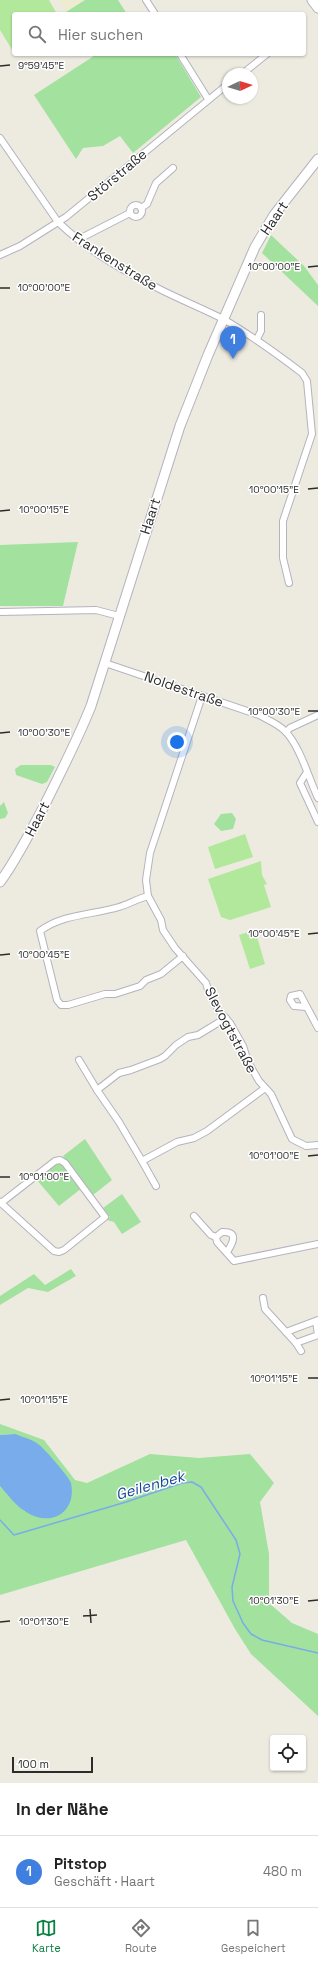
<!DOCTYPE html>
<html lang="de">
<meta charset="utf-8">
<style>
body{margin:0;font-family:"Space Grotesk",sans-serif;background:#f2f2f2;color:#222}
.controls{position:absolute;right:12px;bottom:12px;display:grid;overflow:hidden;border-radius:4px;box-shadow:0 1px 3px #0004}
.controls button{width:36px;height:36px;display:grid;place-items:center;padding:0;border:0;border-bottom:1px solid #e0e0e0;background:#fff;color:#222;font:20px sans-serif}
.compass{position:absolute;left:222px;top:68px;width:36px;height:36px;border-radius:50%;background:#fff;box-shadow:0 1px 3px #0004;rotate:86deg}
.scale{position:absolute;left:12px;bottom:10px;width:81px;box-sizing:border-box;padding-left:4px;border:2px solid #2c2c2c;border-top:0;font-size:11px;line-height:14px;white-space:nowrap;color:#2c2c2c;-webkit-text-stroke:3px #fff;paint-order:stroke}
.you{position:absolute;left:177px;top:742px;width:14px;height:14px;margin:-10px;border:3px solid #fff;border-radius:50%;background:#1a73e8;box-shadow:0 0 0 6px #1a73e833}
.badge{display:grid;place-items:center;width:26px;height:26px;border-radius:50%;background:#0b8043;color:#fff;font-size:13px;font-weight:700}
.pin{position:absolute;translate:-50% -33px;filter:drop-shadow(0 1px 2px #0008)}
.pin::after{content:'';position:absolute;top:21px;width:14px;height:12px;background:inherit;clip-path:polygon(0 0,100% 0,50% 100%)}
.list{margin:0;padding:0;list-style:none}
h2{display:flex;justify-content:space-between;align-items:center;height:52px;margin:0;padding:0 16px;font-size:17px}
h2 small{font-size:13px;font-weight:400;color:#767676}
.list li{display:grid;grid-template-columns:26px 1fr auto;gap:12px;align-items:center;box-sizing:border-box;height:72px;padding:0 16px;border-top:1px solid #e0e0e0}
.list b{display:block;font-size:15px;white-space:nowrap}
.list p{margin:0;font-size:13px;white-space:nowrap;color:#767676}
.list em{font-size:13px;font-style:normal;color:#767676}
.icon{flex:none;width:22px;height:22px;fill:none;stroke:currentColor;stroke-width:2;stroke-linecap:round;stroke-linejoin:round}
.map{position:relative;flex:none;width:318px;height:1783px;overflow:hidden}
.search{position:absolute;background:#fff;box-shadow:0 1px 3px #0004;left:12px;right:12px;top:12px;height:44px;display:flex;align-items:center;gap:10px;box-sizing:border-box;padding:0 14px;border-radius:4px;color:#767676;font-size:15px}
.sheet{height:124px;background:#fff}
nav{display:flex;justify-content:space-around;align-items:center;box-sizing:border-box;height:56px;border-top:1px solid #e0e0e0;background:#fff;font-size:11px;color:#767676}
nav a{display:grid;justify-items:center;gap:2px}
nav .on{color:#0b8043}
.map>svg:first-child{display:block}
.education{fill:#eeecd0}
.green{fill:#a3e19f}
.pitch{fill:#b2e89b}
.water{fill:#78acea}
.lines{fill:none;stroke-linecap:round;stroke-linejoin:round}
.stream{stroke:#78acea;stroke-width:1.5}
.minor-casing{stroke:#b4b3bf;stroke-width:8}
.secondary-casing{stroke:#b4b3bf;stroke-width:11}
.minor{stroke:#fff;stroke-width:6}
.secondary{stroke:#fff;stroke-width:9}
.ticks{fill:none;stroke:#2c2c2c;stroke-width:1.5}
.labels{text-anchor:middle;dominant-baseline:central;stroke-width:3;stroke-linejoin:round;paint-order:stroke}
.street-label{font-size:14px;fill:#2c2c2c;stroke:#fff}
.water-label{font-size:15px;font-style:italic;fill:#134699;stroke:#fff}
.ticks-label{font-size:10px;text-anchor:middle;fill:#2c2c2c;stroke:#fff;stroke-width:3;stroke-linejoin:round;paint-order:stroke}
</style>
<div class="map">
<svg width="318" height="1783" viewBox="0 0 318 1783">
<rect width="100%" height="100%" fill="#edebe0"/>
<polygon class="education" points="59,0 85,0 66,12"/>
<g class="green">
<polygon points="85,0 118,0 127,14 68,14 66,12"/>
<polygon points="97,54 175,54 201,97 133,153 120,136 103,146 83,148 76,159 34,95"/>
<polygon points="271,235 304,266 318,285 318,306 262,253"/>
<polygon points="78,542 63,606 0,606 0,545"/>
<polygon points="21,765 51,765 55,767 47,782 42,784 16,775 15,769"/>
<polygon points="4,802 8,813 5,818 0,819 0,806"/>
<polygon points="232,813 236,819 233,829 221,831 214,824 221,814"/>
<polygon points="85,1139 112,1180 93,1195 63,1156"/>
<polygon points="56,1163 62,1163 82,1188 59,1206 36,1179"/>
<polygon points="122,1194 141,1222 122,1234 114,1222 107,1220 110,1217 103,1208"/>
<polygon points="71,1269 76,1276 48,1292 28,1288 0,1305 0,1296 34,1274 45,1285"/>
<polygon points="0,1424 44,1440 75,1480 87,1483 150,1454 199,1458 250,1454 274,1483 260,1502 269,1554 269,1603 292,1623 318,1634 318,1716 251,1654 235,1629 186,1540 0,1595 0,1486 25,1512 15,1434 0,1435"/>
</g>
<g class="pitch">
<polygon points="0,0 49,0 57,14 14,14 14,53 0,30"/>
<polygon points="245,834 253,857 215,869 208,847"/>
<polygon points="261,861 262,875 267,884 264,885 271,907 230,920 221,917 208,879"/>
<polygon points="255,930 265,964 250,969 239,935"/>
</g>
<path class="water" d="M15,1434C22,1437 32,1439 38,1444C43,1447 70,1478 71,1483C77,1512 51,1528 26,1512C16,1506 8,1495 0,1486V1435Z"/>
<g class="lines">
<polyline class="stream" points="0,1520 14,1535 126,1502 182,1483 192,1482 201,1487 236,1540 240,1554 232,1587 233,1601 243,1623 251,1634 262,1640 318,1653"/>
<defs>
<g id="minor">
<polyline points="146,0 155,14"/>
<polyline points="180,54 208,99"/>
<polyline points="242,74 267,54"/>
<path d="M0,138L58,222C84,247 116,267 148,283C173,297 200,307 225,320C252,336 277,354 302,373L307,381L312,434L283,521V558L289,583"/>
<circle cx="136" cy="211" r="6"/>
<polyline points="141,208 147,204 156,183 173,168"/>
<polyline points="79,239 130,213"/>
<polyline points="0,255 20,246 66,217 228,84"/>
<polyline points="257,339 261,331 261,315"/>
<polyline points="0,612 96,610 119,616"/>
<path d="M105,663L259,715C268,720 278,724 285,731C300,746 309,779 318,798"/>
<polyline points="202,696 150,853 146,880 148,896 161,920 163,930 175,948 206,983 208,990 219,1011 230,1023 243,1046 248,1062 259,1081 271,1094 292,1139 306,1146 318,1145"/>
<polyline points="286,732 290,728 318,715"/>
<polyline points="307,772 300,783 318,822"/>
<path d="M148,896C137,899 129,904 119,907C92,915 63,914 40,931L57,1000L61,1005H68L105,994H115L140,986L146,980L161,974L183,956"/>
<polyline points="306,1007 294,1006 290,1000 291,996 300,994 318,1028"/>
<polyline points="226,1018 198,1035 188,1037 176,1045 165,1056 160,1059 131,1070 119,1073 97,1090 119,1122 142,1161 177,1142 194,1138 207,1131 265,1088"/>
<polyline points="79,1060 97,1090"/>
<polyline points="142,1161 156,1186"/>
<polyline points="0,1202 1,1203 54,1251 59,1252 64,1250 105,1217 65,1163 60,1160 55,1161 1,1203 0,1203"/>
<polyline points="194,1216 211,1235 216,1237"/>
<path d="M227,1252C233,1243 239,1231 222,1232L216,1237L217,1242L234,1261L318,1244"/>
<polyline points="263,1298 265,1309 286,1332"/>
<polyline points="316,1321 318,1335 296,1343 286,1332 318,1320"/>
<polyline points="296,1343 301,1351"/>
</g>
<g id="secondary">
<polyline points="312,0 318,8"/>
<path d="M0,882C17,859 29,834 43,808C60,774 77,741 91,706L180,426L208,355L255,247L274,215L318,159"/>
</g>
</defs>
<use href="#minor" class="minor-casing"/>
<use href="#secondary" class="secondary-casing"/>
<use href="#minor" class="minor"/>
<use href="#secondary" class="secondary"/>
</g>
<path class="ticks" d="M0,66L10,65M308,267L318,266M0,288H10M308,489L318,488M0,511L10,510M308,711H318M0,733L10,732M308,934L318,933M0,955L10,954M308,1156L318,1155M0,1177H10M308,1378H318M0,1400L10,1399M308,1601L318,1600M90,1609L91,1623M83,1616L97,1615M0,1622L10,1621"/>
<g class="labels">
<g class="street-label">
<text transform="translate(117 175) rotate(-40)">Störstraße</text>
<text transform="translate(274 218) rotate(-56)">Haart</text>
<text transform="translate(115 261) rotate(32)">Frankenstraße</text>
<text transform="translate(150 516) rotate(-72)">Haart</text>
<text transform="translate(184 689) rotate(19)">Noldestraße</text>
<text transform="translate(37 819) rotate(-63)">Haart</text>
<text transform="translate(231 1030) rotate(62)">Slevogtstraße</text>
</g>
<g class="water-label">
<text transform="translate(150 1485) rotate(-16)">Geilenbek</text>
</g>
</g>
<g class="ticks-label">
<text x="41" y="69">9°59'45"E</text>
<text x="274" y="270">10°00'00"E</text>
<text x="44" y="291">10°00'00"E</text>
<text x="274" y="493">10°00'15"E</text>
<text x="44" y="513">10°00'15"E</text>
<text x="274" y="715">10°00'30"E</text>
<text x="44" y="736">10°00'30"E</text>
<text x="274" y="937">10°00'45"E</text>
<text x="44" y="958">10°00'45"E</text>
<text x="274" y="1159">10°01'00"E</text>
<text x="44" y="1180">10°01'00"E</text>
<text x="274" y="1382">10°01'15"E</text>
<text x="44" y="1403">10°01'15"E</text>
<text x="274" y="1604">10°01'30"E</text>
<text x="44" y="1625">10°01'30"E</text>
</g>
</svg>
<div class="controls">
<button><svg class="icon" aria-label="locate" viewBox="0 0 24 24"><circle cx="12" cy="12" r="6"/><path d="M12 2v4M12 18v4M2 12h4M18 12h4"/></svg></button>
</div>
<svg class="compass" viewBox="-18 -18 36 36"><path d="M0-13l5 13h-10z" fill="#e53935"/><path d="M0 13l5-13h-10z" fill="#767676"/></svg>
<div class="scale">100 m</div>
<div class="you"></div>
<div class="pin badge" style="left:233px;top:359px;background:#3f7fe0">1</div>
<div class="search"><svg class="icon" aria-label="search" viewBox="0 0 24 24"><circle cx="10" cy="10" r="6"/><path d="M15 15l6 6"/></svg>Hier suchen</div>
</div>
<section class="sheet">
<h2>In der Nähe<small></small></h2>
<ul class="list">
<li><span class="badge" style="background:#3f7fe0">1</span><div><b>Pitstop</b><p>Geschäft · Haart</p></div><em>480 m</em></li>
</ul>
</section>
<nav>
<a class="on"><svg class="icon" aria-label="map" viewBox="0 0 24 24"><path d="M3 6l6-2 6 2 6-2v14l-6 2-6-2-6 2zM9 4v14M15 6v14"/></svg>Karte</a>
<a><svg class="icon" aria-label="directions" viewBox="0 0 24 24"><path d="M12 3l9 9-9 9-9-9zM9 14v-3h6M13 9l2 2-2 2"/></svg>Route</a>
<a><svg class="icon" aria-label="saved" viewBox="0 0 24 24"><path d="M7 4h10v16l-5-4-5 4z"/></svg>Gespeichert</a>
</nav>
